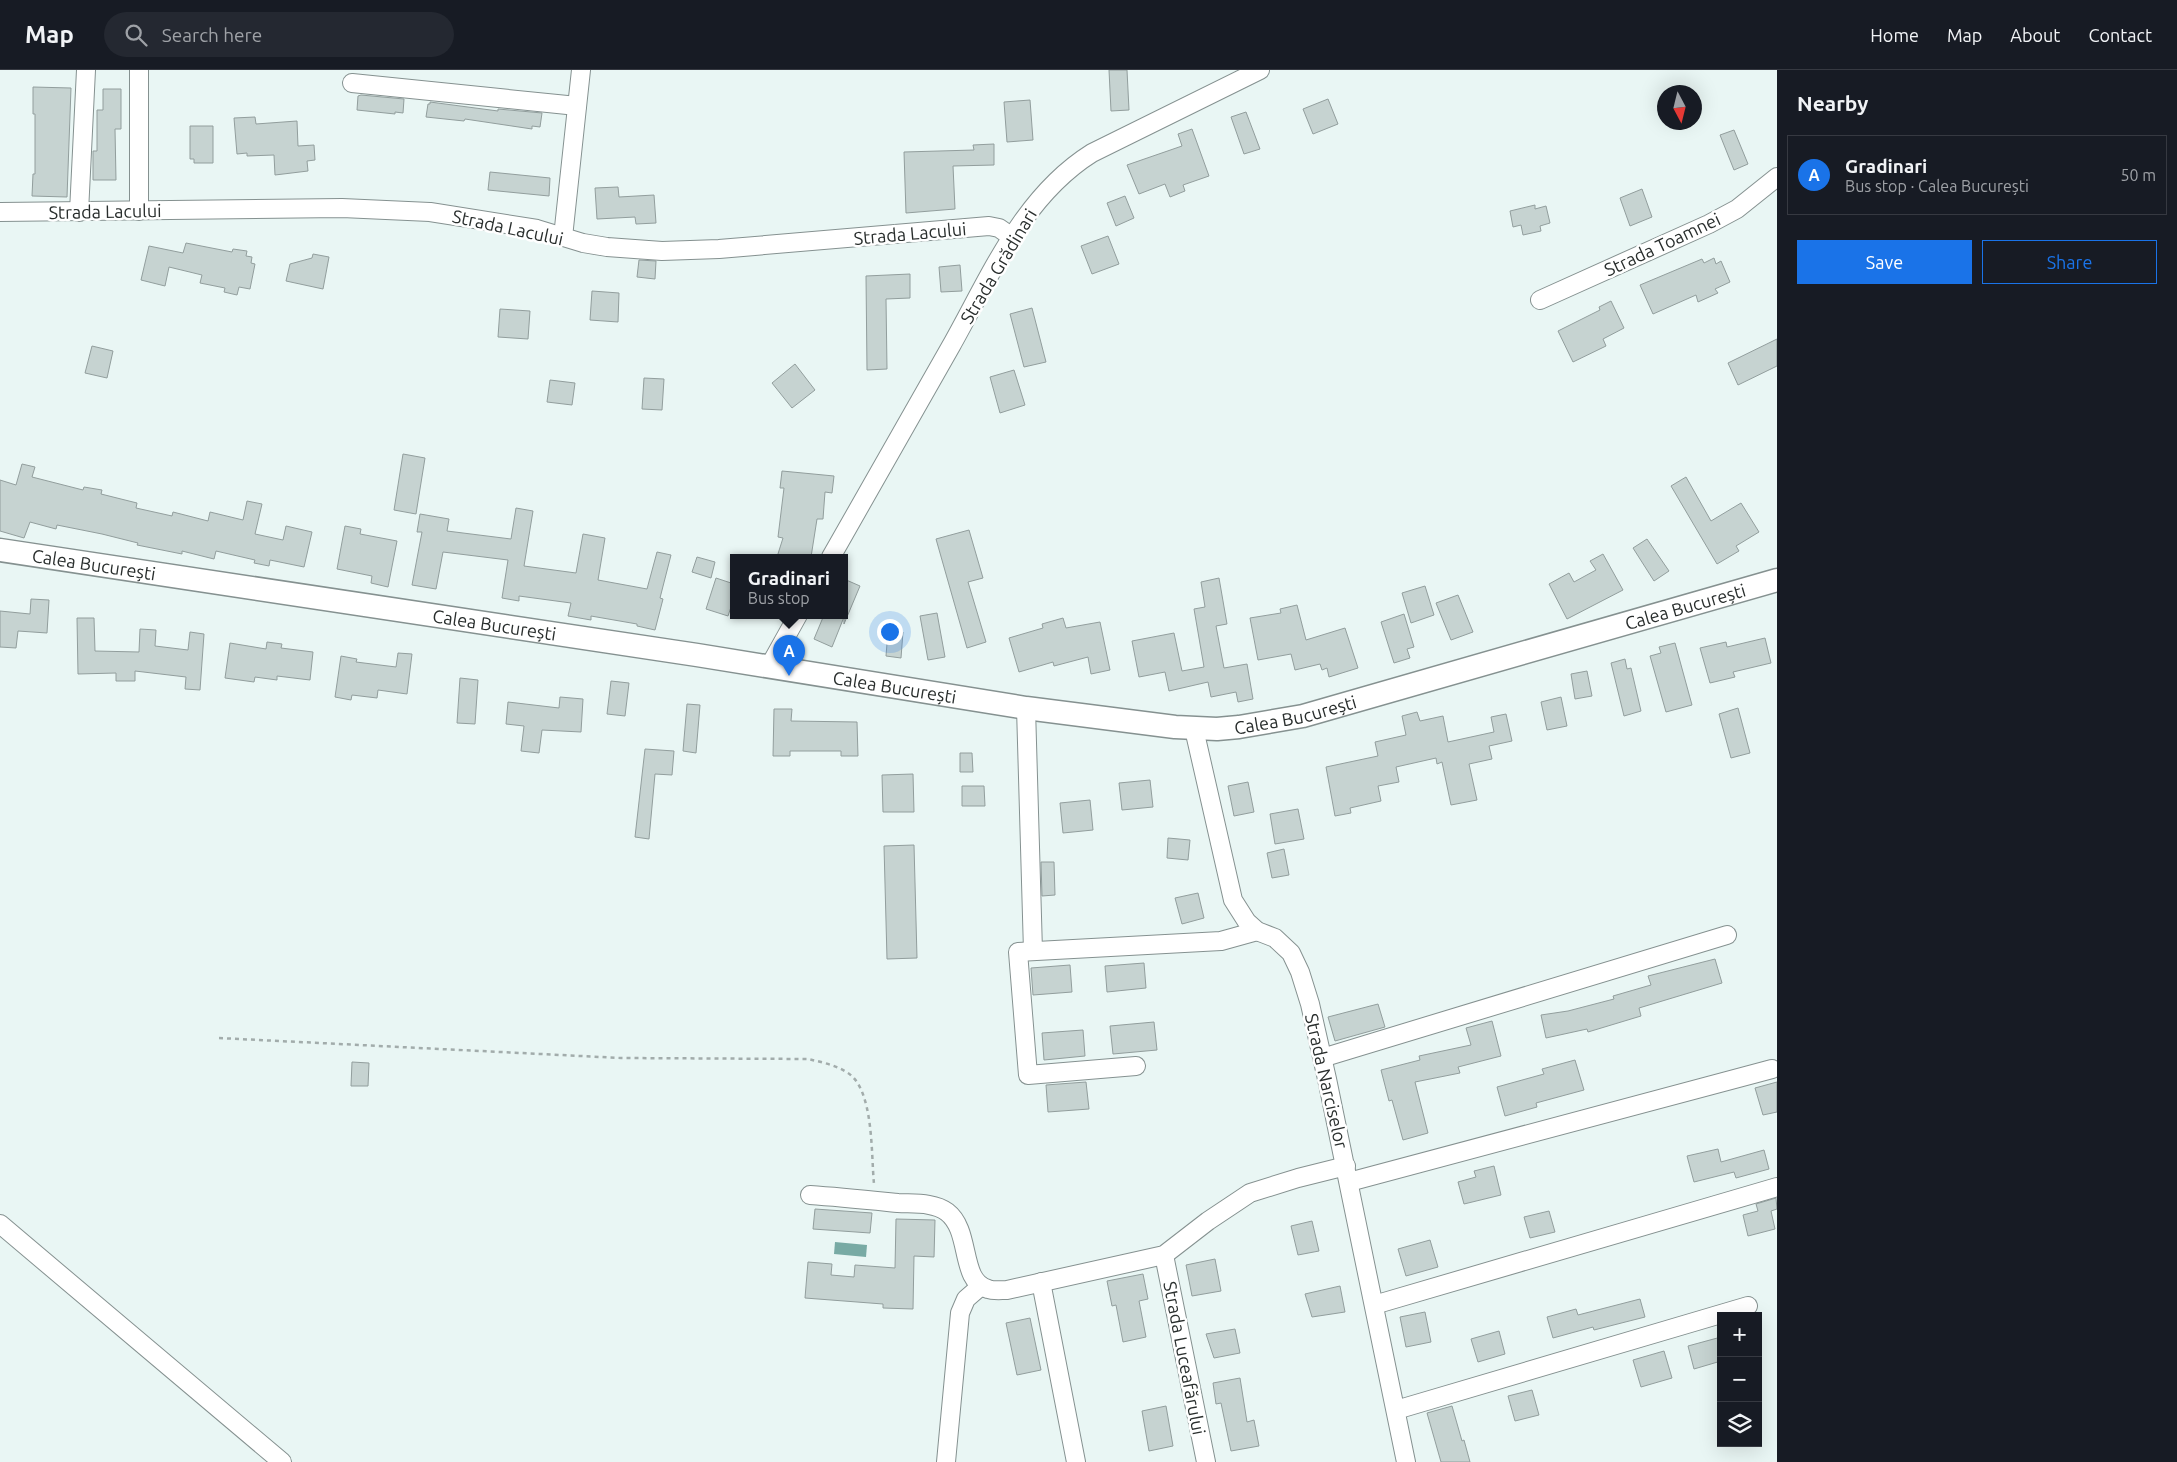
<!DOCTYPE html>
<meta charset="utf-8">
<style>
body{margin:0;font-family:Ubuntu,sans-serif;background:#242831;color:#f1f3f6}
.controls{position:absolute;right:15px;bottom:15px;display:grid;overflow:hidden;border-radius:0px;box-shadow:0 5px 20px #0002}
.controls button{width:45px;height:45px;display:grid;place-items:center;padding:0;border:0;border-bottom:1px solid #363941;background:#171b24;color:#f1f3f6;font:25px sans-serif}
.compass{position:absolute;left:1657px;top:15px;width:45px;height:45px;border-radius:50%;background:#171b24;box-shadow:0 5px 20px #0002;rotate:173deg}
.you{position:absolute;left:889px;top:561px;width:18px;height:18px;margin:-12px;border:4px solid #fff;border-radius:50%;background:#1a73e8;box-shadow:0 0 0 8px #1a73e833}
.badge{display:grid;place-items:center;width:32px;height:32px;border-radius:50%;background:#1a73e8;color:#fff;font-size:16px;font-weight:700}
.pin{position:absolute;translate:-50% -41px;filter:drop-shadow(0 1px 2px #0008)}
.pin::after{content:'';position:absolute;top:26px;width:18px;height:15px;background:inherit;clip-path:polygon(0 0,100% 0,50% 100%)}
.popup{position:absolute;left:730px;top:484px;width:118px;height:65px;box-sizing:border-box;display:grid;place-content:center;border-radius:0px;background:#171b24;filter:drop-shadow(0 1px 4px #0005);font-size:16px;white-space:nowrap;color:#9ea1a6}
.popup b{font-size:19px;color:#f1f3f6}
.popup::after{content:'';position:absolute;left:50%;top:100%;margin-left:-10px;border:10px solid transparent;border-top-color:#171b24}
.list{margin:0;padding:0;list-style:none}
h2{display:flex;justify-content:space-between;align-items:center;height:65px;margin:0;padding:0 20px;font-size:21px}
h2 small{font-size:16px;font-weight:400;color:#9ea1a6}
.list li{display:grid;grid-template-columns:32px 1fr auto;gap:15px;align-items:center;box-sizing:border-box;height:80px;margin:0 10px 10px;padding:0 10px;border:1px solid #363941;border-radius:0px}
.list b{display:block;font-size:19px;white-space:nowrap}
.list p{margin:0;font-size:16px;white-space:nowrap;color:#9ea1a6}
.list em{font-size:16px;font-style:normal;color:#9ea1a6}
.actions{display:flex;gap:10px;padding:15px 20px}
.actions a{flex:1;padding:11px 0;border:1px solid #1a73e8;border-radius:0px;text-align:center;font-size:18px;color:#1a73e8}
.actions .main{background:#1a73e8;color:#fff}
.icon{flex:none;width:28px;height:28px;fill:none;stroke:currentColor;stroke-width:2;stroke-linecap:round;stroke-linejoin:round}
.map{position:relative;flex:none;width:1777px;height:1392px;overflow:hidden}
header{display:flex;align-items:center;gap:30px;box-sizing:border-box;height:70px;padding:0 25px;background:#171b24;border-bottom:1px solid #363941}
header strong{font-size:24px}
nav{display:flex;gap:28px;margin-inline-start:auto;font-size:18px}
.search{width:350px;height:45px;background:#242831;display:flex;align-items:center;gap:12px;box-sizing:border-box;padding:0 18px;border-radius:28px;color:#9ea1a6;font-size:19px}
main{display:flex}
aside{flex:1;background:#171b24}
.map>svg:first-child{display:block}
.water{fill:#78aaa4}
.building{fill:#c6d3d1;stroke:#929e9d}
.lines{fill:none;stroke-linecap:round;stroke-linejoin:round}
.minor-casing{stroke:#859190;stroke-width:20}
.major-casing{stroke:#859190;stroke-width:25}
.path{stroke:#a2acab;stroke-width:2.5;stroke-dasharray:4 4;stroke-linecap:butt}
.minor{stroke:#fff;stroke-width:18}
.major{stroke:#fff;stroke-width:22}
.labels{text-anchor:middle;dominant-baseline:central;stroke-width:5;stroke-linejoin:round;paint-order:stroke}
.street-label{font-size:18px;fill:#292e2d;stroke:#fff}
</style>
<header>
<strong>Map</strong>
<div class="search"><svg class="icon" aria-label="search" viewBox="0 0 24 24"><circle cx="10" cy="10" r="6"/><path d="M15 15l6 6"/></svg>Search here</div>
<nav><a>Home</a><a>Map</a><a>About</a><a>Contact</a></nav>
</header>
<main>
<div class="map">
<svg width="1777" height="1392" viewBox="0 0 1777 1392">
<rect width="100%" height="100%" fill="#e9f6f4"/>
<polygon class="water" points="835,1172 867,1175 866,1187 834,1184"/>
<g class="building">
<polygon points="1109,0 1127,0 1129,40 1111,41"/>
<polygon points="33,17 71,18 67,127 32,126 33,104 35,104 35,44 33,44"/>
<polygon points="103,19 121,19 121,59 115,59 116,110 93,110 93,81 97,81 97,40 103,40"/>
<polygon points="361,25 404,29 403,43 395,42 395,44 357,40 358,26"/>
<polygon points="1328,29 1338,54 1313,64 1303,39"/>
<polygon points="1030,30 1033,70 1007,72 1004,32"/>
<polygon points="430,32 498,41 498,39 542,43 540,57 532,56 532,59 465,49 464,51 426,47 428,34 430,34"/>
<polygon points="1246,42 1260,79 1244,84 1231,47"/>
<polygon points="255,47 256,54 297,51 298,76 314,75 315,90 307,91 308,101 275,105 274,85 247,86 247,83 237,84 234,48"/>
<polygon points="190,56 213,56 213,93 194,93 194,89 190,89"/>
<polygon points="1192,59 1209,106 1183,115 1185,121 1170,127 1165,114 1139,124 1127,95 1182,76 1178,64"/>
<polygon points="1734,60 1748,94 1734,100 1720,65"/>
<polygon points="994,74 994,95 953,96 955,139 906,143 904,82 974,80 973,75"/>
<polygon points="490,102 550,108 549,126 488,120"/>
<polygon points="618,117 619,127 654,125 656,153 636,154 635,147 597,149 595,118"/>
<polygon points="1642,119 1652,147 1630,156 1620,128"/>
<polygon points="1125,126 1134,148 1116,156 1107,133"/>
<polygon points="1535,135 1535,139 1546,136 1550,153 1540,156 1541,161 1523,165 1521,155 1513,157 1510,141"/>
<polygon points="1108,166 1119,194 1092,204 1081,176"/>
<polygon points="186,173 232,182 233,179 247,181 246,186 252,187 251,193 255,194 250,219 239,217 237,225 224,222 225,218 200,213 202,205 169,197 165,216 141,210 149,176 183,183"/>
<polygon points="313,184 329,187 323,219 286,211 290,194 312,188"/>
<polygon points="1714,188 1716,194 1721,191 1730,212 1715,219 1718,223 1698,232 1696,225 1653,244 1640,215 1702,189 1704,193"/>
<polygon points="639,190 656,191 655,209 637,207"/>
<polygon points="960,195 962,221 941,222 939,197"/>
<polygon points="910,204 910,228 886,229 887,299 867,300 866,206"/>
<polygon points="592,221 619,223 618,252 590,250"/>
<polygon points="1611,231 1624,258 1603,269 1606,276 1573,292 1558,261 1600,240 1599,237"/>
<polygon points="1032,238 1046,292 1024,297 1010,244"/>
<polygon points="500,239 530,241 528,269 498,267"/>
<polygon points="1777,269 1777,296 1738,315 1728,293"/>
<polygon points="92,276 113,281 107,308 85,303"/>
<polygon points="795,294 815,320 792,338 772,313"/>
<polygon points="1014,300 1025,335 1000,343 990,307"/>
<polygon points="644,308 664,309 662,340 642,339"/>
<polygon points="550,310 575,313 572,335 547,332"/>
<polygon points="403,384 425,388 416,444 394,440"/>
<polygon points="22,394 35,397 32,407 83,420 84,417 102,420 101,424 137,433 136,438 172,446 173,442 208,451 210,442 243,450 247,431 262,434 255,464 283,470 286,456 312,462 304,497 270,490 269,496 254,493 255,490 216,481 214,489 182,481 182,484 137,475 138,473 102,464 57,455 56,459 30,452 24,468 0,461 0,410 16,415"/>
<polygon points="782,401 834,406 832,423 825,422 823,449 817,449 811,487 777,487 783,468 778,467 784,418 780,418"/>
<polygon points="1686,407 1711,451 1741,433 1759,462 1736,476 1739,481 1717,494 1671,416"/>
<polygon points="516,438 533,441 524,496 576,503 583,464 605,468 598,510 647,519 657,482 671,485 660,528 663,529 655,560 637,556 637,554 591,546 591,550 568,546 571,533 519,526 519,531 502,528 508,490 443,482 436,519 412,515 422,462 417,462 420,444 449,449 447,461 511,469"/>
<polygon points="345,456 361,459 360,464 397,471 388,517 371,513 372,506 337,499"/>
<polygon points="969,460 983,508 968,512 986,572 967,578 936,469"/>
<polygon points="1647,469 1669,501 1654,511 1633,478"/>
<polygon points="1603,484 1623,520 1567,549 1549,514 1569,503 1574,512 1596,500 1590,491"/>
<polygon points="697,487 715,492 711,508 692,502"/>
<polygon points="716,508 734,514 734,528 728,546 706,539"/>
<polygon points="1219,508 1227,554 1216,556 1224,598 1247,594 1253,629 1238,632 1236,622 1211,627 1208,612 1169,621 1165,602 1139,607 1132,571 1174,563 1182,601 1204,597 1194,539 1205,537 1201,512"/>
<polygon points="844,509 860,516 844,554 844,547 832,577 814,569 824,545 844,545"/>
<polygon points="1425,516 1434,545 1411,553 1402,523"/>
<polygon points="1458,525 1473,562 1451,570 1436,533"/>
<polygon points="31,529 49,530 47,563 18,561 16,578 0,577 0,541 30,544"/>
<polygon points="1297,535 1306,570 1345,558 1358,598 1329,607 1327,598 1322,600 1320,594 1295,600 1291,584 1258,590 1250,548 1281,543 1280,539"/>
<polygon points="937,543 945,587 928,590 920,546"/>
<polygon points="1404,544 1414,577 1407,579 1410,588 1394,593 1381,552"/>
<polygon points="77,548 94,548 95,581 139,582 140,559 156,560 155,576 188,580 190,562 204,564 200,620 185,619 186,607 135,601 135,611 116,611 116,603 78,604"/>
<polygon points="1063,548 1066,558 1100,552 1110,600 1091,604 1088,587 1054,596 1053,592 1019,602 1009,568 1043,558 1042,554"/>
<polygon points="888,561 903,562 901,588 886,586"/>
<polygon points="1765,568 1771,593 1733,602 1735,607 1710,613 1700,578 1726,572 1727,577"/>
<polygon points="267,572 282,574 281,578 313,582 310,610 277,606 277,610 255,607 254,612 225,608 230,573 266,579"/>
<polygon points="1675,573 1692,635 1666,642 1650,586 1661,583 1659,577"/>
<polygon points="398,583 412,584 407,624 378,620 377,628 352,625 351,630 335,627 341,586 357,589 356,592 396,597"/>
<polygon points="1625,589 1627,599 1631,598 1641,641 1624,646 1611,593"/>
<polygon points="1587,601 1592,626 1575,629 1571,604"/>
<polygon points="460,608 478,610 475,654 457,653"/>
<polygon points="611,611 629,613 625,646 607,644"/>
<polygon points="560,627 583,629 581,662 542,660 539,683 521,681 524,656 506,654 508,632 559,638"/>
<polygon points="1561,627 1567,656 1547,660 1541,632"/>
<polygon points="687,634 700,635 696,683 683,681"/>
<polygon points="1738,638 1750,683 1731,688 1719,644"/>
<polygon points="774,639 792,639 791,651 857,652 858,686 841,686 841,681 790,681 790,686 773,686"/>
<polygon points="1417,642 1420,651 1443,646 1448,672 1494,662 1491,647 1506,644 1512,671 1489,676 1492,689 1469,694 1477,730 1451,735 1442,692 1437,694 1436,688 1396,697 1399,712 1378,716 1381,731 1350,738 1351,743 1335,746 1326,697 1378,686 1375,672 1406,665 1402,646"/>
<polygon points="645,679 674,681 672,705 655,704 649,769 635,767"/>
<polygon points="960,683 972,683 973,702 960,702"/>
<polygon points="913,704 914,742 883,742 882,705"/>
<polygon points="1150,710 1153,737 1122,740 1119,713"/>
<polygon points="1248,712 1254,742 1234,746 1228,716"/>
<polygon points="962,716 984,716 985,736 962,736"/>
<polygon points="1090,730 1093,760 1063,763 1060,733"/>
<polygon points="1298,739 1304,769 1275,774 1270,744"/>
<polygon points="1168,768 1190,770 1188,790 1167,788"/>
<polygon points="914,775 917,888 887,889 884,776"/>
<polygon points="1284,779 1289,805 1272,808 1267,783"/>
<polygon points="1041,792 1054,792 1055,825 1042,826"/>
<polygon points="1198,823 1204,848 1182,854 1175,828"/>
<polygon points="1715,889 1722,913 1639,938 1641,946 1588,962 1587,959 1546,968 1541,945 1568,941 1614,929 1613,926 1651,915 1648,906"/>
<polygon points="1144,893 1146,918 1107,922 1105,896"/>
<polygon points="1070,895 1072,922 1033,925 1031,898"/>
<polygon points="1378,934 1385,957 1335,971 1328,947"/>
<polygon points="1492,951 1501,986 1458,997 1460,1003 1415,1012 1428,1063 1403,1070 1392,1030 1389,1031 1381,1000 1420,990 1419,986 1471,975 1466,958"/>
<polygon points="1154,952 1157,980 1113,984 1110,956"/>
<polygon points="1083,960 1085,986 1044,990 1042,963"/>
<polygon points="1575,990 1584,1020 1536,1033 1537,1037 1505,1046 1497,1017 1544,1004 1542,999"/>
<polygon points="352,992 369,993 368,1016 351,1016"/>
<polygon points="1086,1012 1089,1039 1048,1042 1046,1015"/>
<polygon points="1777,1012 1777,1042 1763,1045 1755,1018"/>
<polygon points="1718,1079 1721,1092 1764,1080 1769,1099 1736,1108 1734,1102 1694,1112 1687,1086"/>
<polygon points="1494,1096 1501,1125 1464,1134 1458,1112 1476,1107 1474,1101"/>
<polygon points="1776,1128 1777,1139 1771,1141 1775,1159 1748,1166 1743,1145 1758,1141 1756,1134"/>
<polygon points="815,1139 872,1143 870,1163 813,1159"/>
<polygon points="1549,1141 1555,1162 1530,1168 1524,1147"/>
<polygon points="896,1149 935,1150 934,1187 914,1186 913,1239 883,1238 883,1234 805,1228 808,1192 832,1194 831,1205 854,1207 855,1195 895,1198"/>
<polygon points="1312,1151 1319,1181 1298,1185 1291,1156"/>
<polygon points="1430,1170 1438,1197 1406,1206 1398,1179"/>
<polygon points="1215,1189 1221,1221 1192,1226 1186,1195"/>
<polygon points="1143,1204 1148,1229 1139,1231 1146,1267 1123,1272 1116,1235 1112,1236 1107,1211"/>
<polygon points="1340,1216 1345,1242 1312,1247 1305,1224"/>
<polygon points="1640,1229 1645,1247 1594,1260 1593,1257 1553,1268 1547,1247 1576,1239 1578,1245"/>
<polygon points="1425,1242 1431,1272 1406,1277 1400,1247"/>
<polygon points="1030,1248 1041,1300 1017,1305 1006,1253"/>
<polygon points="1235,1259 1240,1283 1214,1288 1206,1264"/>
<polygon points="1499,1261 1505,1284 1478,1292 1471,1269"/>
<polygon points="1721,1267 1721,1291 1694,1299 1688,1276"/>
<polygon points="1664,1281 1672,1308 1641,1317 1633,1290"/>
<polygon points="1240,1308 1247,1352 1254,1350 1259,1376 1231,1381 1221,1333 1216,1334 1213,1313"/>
<polygon points="1532,1320 1539,1345 1515,1351 1508,1326"/>
<polygon points="1166,1336 1173,1376 1149,1381 1142,1341"/>
<polygon points="1452,1336 1462,1371 1464,1370 1470,1392 1441,1392 1427,1343"/>
</g>
<g class="lines">
<defs>
<g id="minor">
<polyline points="352,13 577,36"/>
<polyline points="139,141 139,0"/>
<polyline points="0,142 342,138 430,142 537,159 583,173 607,177 662,181 719,179 989,156 999,158 1012,167"/>
<polyline points="79,142 86,0"/>
<polyline points="563,167 581,0"/>
<polyline points="1540,230 1709,154 1737,139 1777,107"/>
<path d="M831,487C871,417 911,347 951,276C990,207 1022,127 1092,83L1260,0"/>
<polyline points="769,597 798,545"/>
<polyline points="1026,638 1033,881"/>
<polyline points="1194,659 1233,830 1247,852 1257,861 1275,868 1291,883 1300,902 1310,934 1327,1009 1406,1392"/>
<polyline points="1322,988 1727,865"/>
<polyline points="1136,996 1028,1005 1018,882 1221,871 1257,861"/>
<polyline points="1349,1112 1772,999"/>
<path d="M810,1125C839,1127 868,1130 898,1133C913,1134 934,1132 947,1142C972,1161 959,1211 988,1219C993,1221 1001,1220 1007,1220L1164,1185L1208,1151L1250,1123L1298,1108L1346,1096"/>
<polyline points="0,1154 282,1392"/>
<polyline points="1164,1185 1206,1392"/>
<polyline points="1041,1212 1076,1392"/>
<polyline points="1374,1235 1777,1117"/>
<polyline points="1396,1340 1748,1236"/>
<polyline points="946,1392 960,1243 966,1229 981,1216"/>
</g>
<g id="major">
<path id="s1" d="M0,480L697,585L1026,638L1175,657L1217,659L1239,657L1303,646L1777,510"/>
</g>
</defs>
<use href="#minor" class="minor-casing"/>
<use href="#major" class="major-casing"/>
<path class="path" d="M219,968L621,988L808,989C821,992 836,995 848,1003C874,1020 871,1084 874,1114"/>
<use href="#minor" class="minor"/>
<use href="#major" class="major"/>
</g>
<g class="labels">
<g class="street-label">
<text transform="translate(105 141) rotate(-1)">Strada Lacului</text>
<text transform="translate(508 157) rotate(12)">Strada Lacului</text>
<text transform="translate(910 163) rotate(-5)">Strada Lacului</text>
<text transform="translate(1662 174) rotate(-25)">Strada Toamnei</text>
<text transform="translate(998 196) rotate(-59)">Strada Grădinari</text>
<text stroke="none"><textPath href="#s1" startOffset="95">Calea București</textPath></text>
<text stroke="none"><textPath href="#s1" startOffset="1715">Calea București</textPath></text>
<text stroke="none"><textPath href="#s1" startOffset="500">Calea București</textPath></text>
<text stroke="none"><textPath href="#s1" startOffset="905">Calea București</textPath></text>
<text stroke="none"><textPath href="#s1" startOffset="1310">Calea București</textPath></text>
<text transform="translate(1327 1011) rotate(77)">Strada Narciselor</text>
<text transform="translate(1185 1288) rotate(79)">Strada Luceafărului</text>
</g>
</g>
</svg>
<div class="controls">
<button>+</button>
<button>−</button>
<button><svg class="icon" aria-label="layers" viewBox="0 0 24 24"><path d="M12 4l9 5-9 5-9-5zM3 14l9 5 9-5"/></svg></button>
</div>
<svg class="compass" viewBox="-18 -18 36 36"><path d="M0-13l5 13h-10z" fill="#e53935"/><path d="M0 13l5-13h-10z" fill="#9ea1a6"/></svg>
<div class="you"></div>
<div class="pin badge" style="left:789px;top:606px">A</div>
<div class="popup"><b>Gradinari</b>Bus stop</div>
</div>
<aside>
<h2>Nearby<small></small></h2>
<ul class="list">
<li><span class="badge">A</span><div><b>Gradinari</b><p>Bus stop · Calea București</p></div><em>50 m</em></li>
</ul>
<div class="actions"><a class="main">Save</a><a>Share</a></div>
</aside>
</main>
